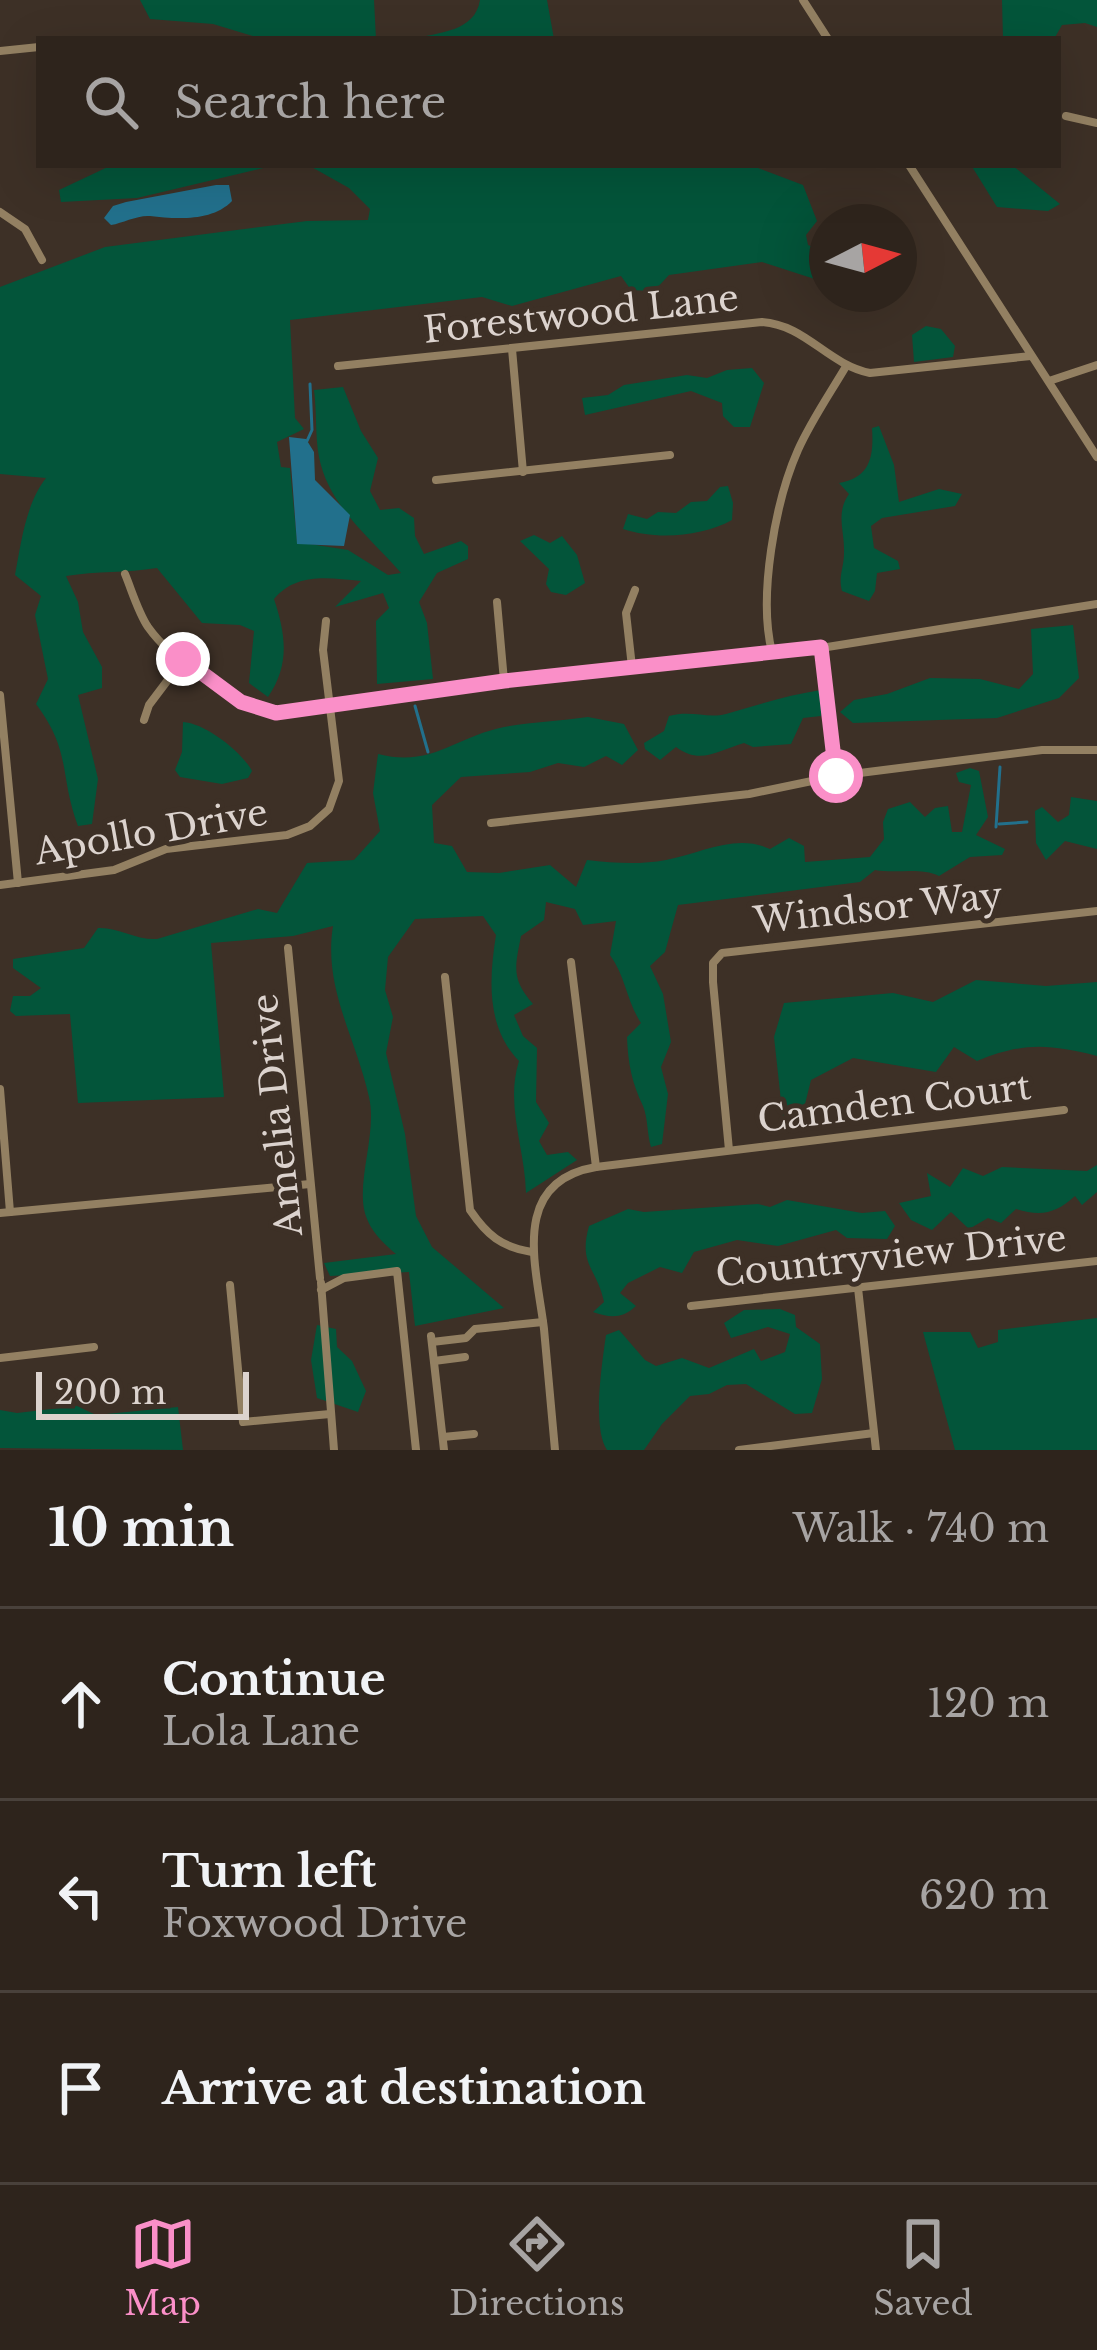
<!DOCTYPE html>
<meta charset="utf-8">
<style>
body{margin:0;font-family:"Libre Baskerville",serif;background:#3a3029;color:#f1f3f6}
.compass{position:absolute;left:809px;top:204px;width:108px;height:108px;border-radius:50%;background:#2e241c;box-shadow:0 12px 48px #0002;rotate:84deg}
.scale{position:absolute;left:36px;bottom:30px;width:213px;box-sizing:border-box;padding-left:12px;border:6px solid #dcd3ce;border-top:0;font-size:33px;line-height:42px;white-space:nowrap;color:#dcd3ce;-webkit-text-stroke:9px #3d3026;paint-order:stroke}
.stop{position:absolute;width:36px;height:36px;margin:-27px;border:9px solid #fa8fc8;border-radius:50%;background:#fff}
.stop.end{background:#fa8fc8;border-color:#fff;box-shadow:0 3px 12px #0008}
.list{margin:0;padding:0;list-style:none}
h2{display:flex;justify-content:space-between;align-items:center;height:156px;margin:0;padding:0 48px;font-size:51px}
h2 small{font-size:39px;font-weight:400;color:#a7a4a3}
.list li{display:grid;grid-template-columns:78px 1fr auto;gap:36px;align-items:center;box-sizing:border-box;height:192px;padding:0 48px;border-top:3px solid #49413b}
.list b{display:block;font-size:45px;white-space:nowrap}
.list p{margin:0;font-size:39px;white-space:nowrap;color:#a7a4a3}
.list em{font-size:39px;font-style:normal;color:#a7a4a3}
.icon{flex:none;width:66px;height:66px;fill:none;stroke:currentColor;stroke-width:2;stroke-linecap:round;stroke-linejoin:round}
.map{position:relative;flex:none;width:1097px;height:1450px;overflow:hidden}
.search{position:absolute;background:#2e241c;box-shadow:0 12px 48px #0002;left:36px;right:36px;top:36px;height:132px;display:flex;align-items:center;gap:30px;box-sizing:border-box;padding:0 42px;border-radius:0px;color:#a7a4a3;font-size:45px}
.sheet{height:732px;background:#2e241c}
nav{display:flex;justify-content:space-around;align-items:center;box-sizing:border-box;height:168px;border-top:3px solid #49413b;background:#2e241c;font-size:33px;color:#a7a4a3}
nav a{display:grid;justify-items:center;gap:6px}
nav .on{color:#fa8fc8}
.map>svg:first-child{display:block}
.green{fill:#03553a}
.water{fill:#22708c}
.lines{fill:none;stroke-linecap:round;stroke-linejoin:round}
.stream{stroke:#22708c;stroke-width:3}
.minor{stroke:#938062;stroke-width:8}
.route{stroke:#fa8fc8;stroke-width:15}
.labels{text-anchor:middle;dominant-baseline:central;stroke-width:10;stroke-linejoin:round;paint-order:stroke}
.street-label{font-size:36px;fill:#dcd3ce;stroke:#3d3026}
</style>
<div class="map">
<svg width="1097" height="1450" viewBox="0 0 1097 1450">
<rect width="100%" height="100%" fill="#3d3026"/>
<g class="green">
<polygon points="140,0 374,0 376,39 263,39 213,24 150,19"/>
<path d="M480,0H547L554,39H413C439,32 475,32 480,0Z"/>
<polygon points="1002,0 1097,0 1097,27 1085,23 1062,25 1054,39 1003,39"/>
<polygon points="112,165 276,165 137,198 61,202 59,190"/>
<path d="M308,165H750L803,185L817,221L806,235L808,245L827,253V283L762,262L669,275L654,291L631,290L621,276L512,306L482,297L290,320L295,418L304,429L277,442L281,467L290,468L297,542L348,550L388,575L401,573C370,537 329,507 319,457C315,436 317,412 314,390L343,387L361,431L378,458L370,491L380,510L399,508L414,518L415,536L424,554L461,541L468,546V559L437,573L419,602L427,623L433,679L377,684L376,621L389,608L383,593L335,607L361,581C328,578 297,572 274,599C286,635 290,665 268,697L249,683L254,631L240,625L202,623L157,568C126,573 97,571 66,576L78,602L83,632L102,667V688L78,695L98,779L92,824L78,826C59,775 72,752 36,704L48,679L35,615L41,596L15,575C21,543 26,503 46,478L0,474V287L105,247L307,221L368,220L370,209L349,188Z"/>
<polygon points="971,165 1012,165 1060,204 1048,211 997,207"/>
<polygon points="926,326 941,329 955,346 953,357 914,362 912,335"/>
<polygon points="752,368 764,383 750,427 734,427 723,416 722,403 691,391 585,415 582,398 608,395 624,385 687,375 707,378 727,370"/>
<path d="M879,426L894,465L899,502L939,489L962,494L955,506L882,518L871,526L874,548L898,561L900,569L877,573L875,591L869,601L842,591C838,576 844,568 844,553C845,531 835,514 849,494L839,483C870,478 874,457 872,428Z"/>
<path d="M728,486L733,503L732,520C701,537 656,540 623,529L628,514L647,519L658,512L676,513L691,502L707,501L720,487Z"/>
<polygon points="534,535 550,543 562,536 577,555 585,583 566,595 551,592 546,584 549,569 520,541"/>
<polygon points="1073,625 1079,678 1059,698 997,718 853,723 840,712 854,700 887,694 930,678 980,679 1019,689 1033,674 1031,629"/>
<path d="M821,690V716L803,718L791,744L753,747L744,743C717,751 700,765 676,747L660,760L645,749L644,743L664,731L669,716C692,710 707,719 726,714C757,705 788,695 821,690Z"/>
<path d="M588,717L624,724L638,750L622,765L606,756L584,767L558,763L530,772L461,777L432,805L434,843L452,846L467,872L499,873L550,865L576,887L587,860C614,863 639,865 666,860C702,853 736,833 770,849L789,838L804,846L805,862L870,857L884,839L883,822L888,809L910,802L925,817L935,808L948,806L952,832H962L971,785L959,782L956,773L970,768L979,771L988,817L976,835L1005,849L1002,855L970,857L939,876C921,867 896,874 875,870L860,882L678,905L665,952L650,966L663,994L671,1042L661,1067L668,1094L662,1144L651,1147C647,1134 648,1118 643,1106C632,1083 628,1064 627,1037L641,1023C626,1000 626,977 610,955L616,921L583,925L575,909L546,902L544,920L521,936C515,967 511,979 533,1004L514,1015L523,1036L537,1048L536,1102L549,1123L539,1141L547,1155L568,1152L577,1160L526,1193C525,1148 505,1105 519,1061C486,1027 489,979 496,935L483,916L415,919L388,957L385,990L393,1017L386,1053L405,1134L416,1216L432,1247L504,1308L415,1326L409,1272L330,1276L324,1263L396,1254C382,1242 368,1229 364,1209C358,1176 377,1132 369,1097C356,1038 323,988 333,926L293,936L211,943L224,1097L78,1103L70,1014L16,1016L10,1011L13,996H30L41,988L13,968V959L84,948L98,928C118,927 135,940 157,939L258,909L277,913L307,863L354,860L380,831L373,793L378,754C431,768 455,737 504,727C531,722 560,721 588,717Z"/>
<path d="M183,722C205,723 242,752 252,771L248,778L222,784L180,777L175,770L182,752Z"/>
<polygon points="1071,797 1097,801 1097,849 1065,841 1046,860 1036,843 1035,811 1042,807 1058,822 1069,815"/>
<path d="M976,980L1046,986L1097,982V1056C1049,1044 1023,1042 977,1061L954,1047L936,1072L853,1058L811,1080L802,1116L783,1119L774,1037L784,1003L893,993L933,1002Z"/>
<path d="M1097,1165V1192L1082,1205L1075,1196C1056,1213 1042,1217 1016,1209L1001,1223L988,1218L969,1229L951,1212L932,1230L911,1220L899,1203L931,1196L927,1173L950,1187L963,1168L983,1176L1002,1167L1087,1171Z"/>
<path d="M787,1200L862,1213L885,1211L895,1226L887,1239L847,1238L836,1230L778,1246L737,1240L694,1252L682,1273L660,1267L628,1283L620,1293L636,1306C622,1319 610,1318 593,1312L604,1302C597,1268 578,1265 589,1226L628,1209L644,1212L758,1204L770,1207Z"/>
<path d="M780,1309L795,1315L796,1327L820,1344L822,1379L812,1413L795,1414L746,1384L727,1385L709,1394L690,1396L662,1424L644,1450H607C592,1428 602,1364 606,1335L619,1330L645,1360L656,1366L682,1358L709,1368L754,1349L761,1361L785,1352L790,1334L768,1327L731,1338L724,1323L744,1310Z"/>
<polygon points="1097,1318 1097,1450 955,1450 923,1332 970,1332 978,1348 998,1342 998,1330"/>
<polygon points="317,1325 336,1329 337,1347 352,1361 366,1391 358,1412 317,1398 311,1360"/>
<polygon points="77,1406 96,1415 178,1407 183,1450 0,1448 0,1410 17,1413"/>
</g>
<g class="water">
<path d="M216,185H229L232,201C212,222 175,219 150,216C137,215 123,223 111,225L104,218L113,206L126,202Z"/>
<polygon points="289,437 306,439 314,452 315,480 350,515 344,546 297,544"/>
</g>
<g class="lines">
<g class="stream">
<polyline points="307,441 312,430 310,384"/>
<polyline points="415,706 428,752"/>
<polyline points="999,824 1027,822"/>
<polyline points="996,827 1000,767"/>
</g>
<g class="minor">
<polyline points="803,0 828,39"/>
<polyline points="0,51 39,47"/>
<polyline points="1066,116 1097,123"/>
<polyline points="909,165 1097,457"/>
<polyline points="0,212 25,229 42,260"/>
<polyline points="512,349 523,472"/>
<path d="M338,366L762,322C806,325 827,364 870,373L1031,356"/>
<polyline points="1049,381 1097,365"/>
<polyline points="436,480 670,455"/>
<path d="M125,574C132,591 138,612 148,627C172,661 237,705 276,713L504,681L821,648L1097,604"/>
<polyline points="497,602 504,681"/>
<polyline points="821,648 836,776"/>
<path d="M772,652C758,597 775,502 798,450C811,421 829,395 845,368"/>
<polyline points="632,667 626,613 635,590"/>
<polyline points="0,695 18,883"/>
<polyline points="144,720 149,705 183,660"/>
<polyline points="491,823 749,794 836,776 1042,750 1097,750"/>
<polyline points="0,885 114,870 166,849 287,835 310,826 329,809 339,781 323,650 326,621"/>
<polyline points="288,948 320,1278"/>
<polyline points="571,962 596,1167"/>
<path d="M445,977L470,1210C487,1235 501,1247 532,1252"/>
<polyline points="0,1089 10,1212"/>
<polyline points="729,1150 713,982 713,963 722,953 1097,911"/>
<polyline points="0,1213 310,1184"/>
<polyline points="321,1283 334,1450"/>
<polyline points="230,1285 243,1422 330,1414"/>
<polyline points="858,1288 876,1450"/>
<polyline points="321,1290 344,1278 397,1271 416,1450"/>
<polyline points="691,1306 1097,1261"/>
<polyline points="431,1336 444,1450"/>
<polyline points="432,1342 466,1338 475,1329 543,1322"/>
<polyline points="0,1358 94,1347"/>
<polyline points="434,1361 465,1357"/>
<polyline points="443,1437 474,1434"/>
<path d="M555,1450C551,1410 548,1369 544,1329C537,1269 508,1182 596,1167L1064,1110"/>
<polyline points="739,1450 874,1433"/>
</g>
</g>
<g class="lines">
<polyline class="route" points="183,659 241,702 276,713 504,681 821,647 836,776"/>
</g>
<g class="labels">
<g class="street-label">
<text transform="translate(581 314) rotate(-6)">Forestwood Lane</text>
<text transform="translate(151 832) rotate(-10)">Apollo Drive</text>
<text transform="translate(878 908) rotate(-6)">Windsor Way</text>
<text transform="translate(894 1103) rotate(-7)">Camden Court</text>
<text transform="translate(277 1115) rotate(-96)">Amelia Drive</text>
<text transform="translate(891 1256) rotate(-6)">Countryview Drive</text>
</g>
</g>
</svg>
<svg class="compass" viewBox="-18 -18 36 36"><path d="M0-13l5 13h-10z" fill="#e53935"/><path d="M0 13l5-13h-10z" fill="#a7a4a3"/></svg>
<div class="scale">200 m</div>
<div class="stop" style="left:836px;top:776px"></div>
<div class="stop end" style="left:183px;top:659px"></div>
<div class="search"><svg class="icon" aria-label="search" viewBox="0 0 24 24"><circle cx="10" cy="10" r="6"/><path d="M15 15l6 6"/></svg>Search here</div>
</div>
<section class="sheet">
<h2>10 min<small>Walk · 740 m</small></h2>
<ul class="list">
<li><svg class="icon" aria-label="ahead" viewBox="0 0 24 24"><path d="M12 20V5M6 11l6-6 6 6"/></svg><div><b>Continue</b><p>Lola Lane</p></div><em>120 m</em></li>
<li><svg class="icon" aria-label="left" viewBox="0 0 24 24"><path d="M17 20v-9H6M10 6l-5 5 5 5"/></svg><div><b>Turn left</b><p>Foxwood Drive</p></div><em>620 m</em></li>
<li><svg class="icon" aria-label="arrive" viewBox="0 0 24 24"><path d="M6 21V4h12l-3 4 3 4H6"/></svg><div><b>Arrive at destination</b></div></li>
</ul>
</section>
<nav>
<a class="on"><svg class="icon" aria-label="map" viewBox="0 0 24 24"><path d="M3 6l6-2 6 2 6-2v14l-6 2-6-2-6 2zM9 4v14M15 6v14"/></svg>Map</a>
<a><svg class="icon" aria-label="directions" viewBox="0 0 24 24"><path d="M12 3l9 9-9 9-9-9zM9 14v-3h6M13 9l2 2-2 2"/></svg>Directions</a>
<a><svg class="icon" aria-label="saved" viewBox="0 0 24 24"><path d="M7 4h10v16l-5-4-5 4z"/></svg>Saved</a>
</nav>
